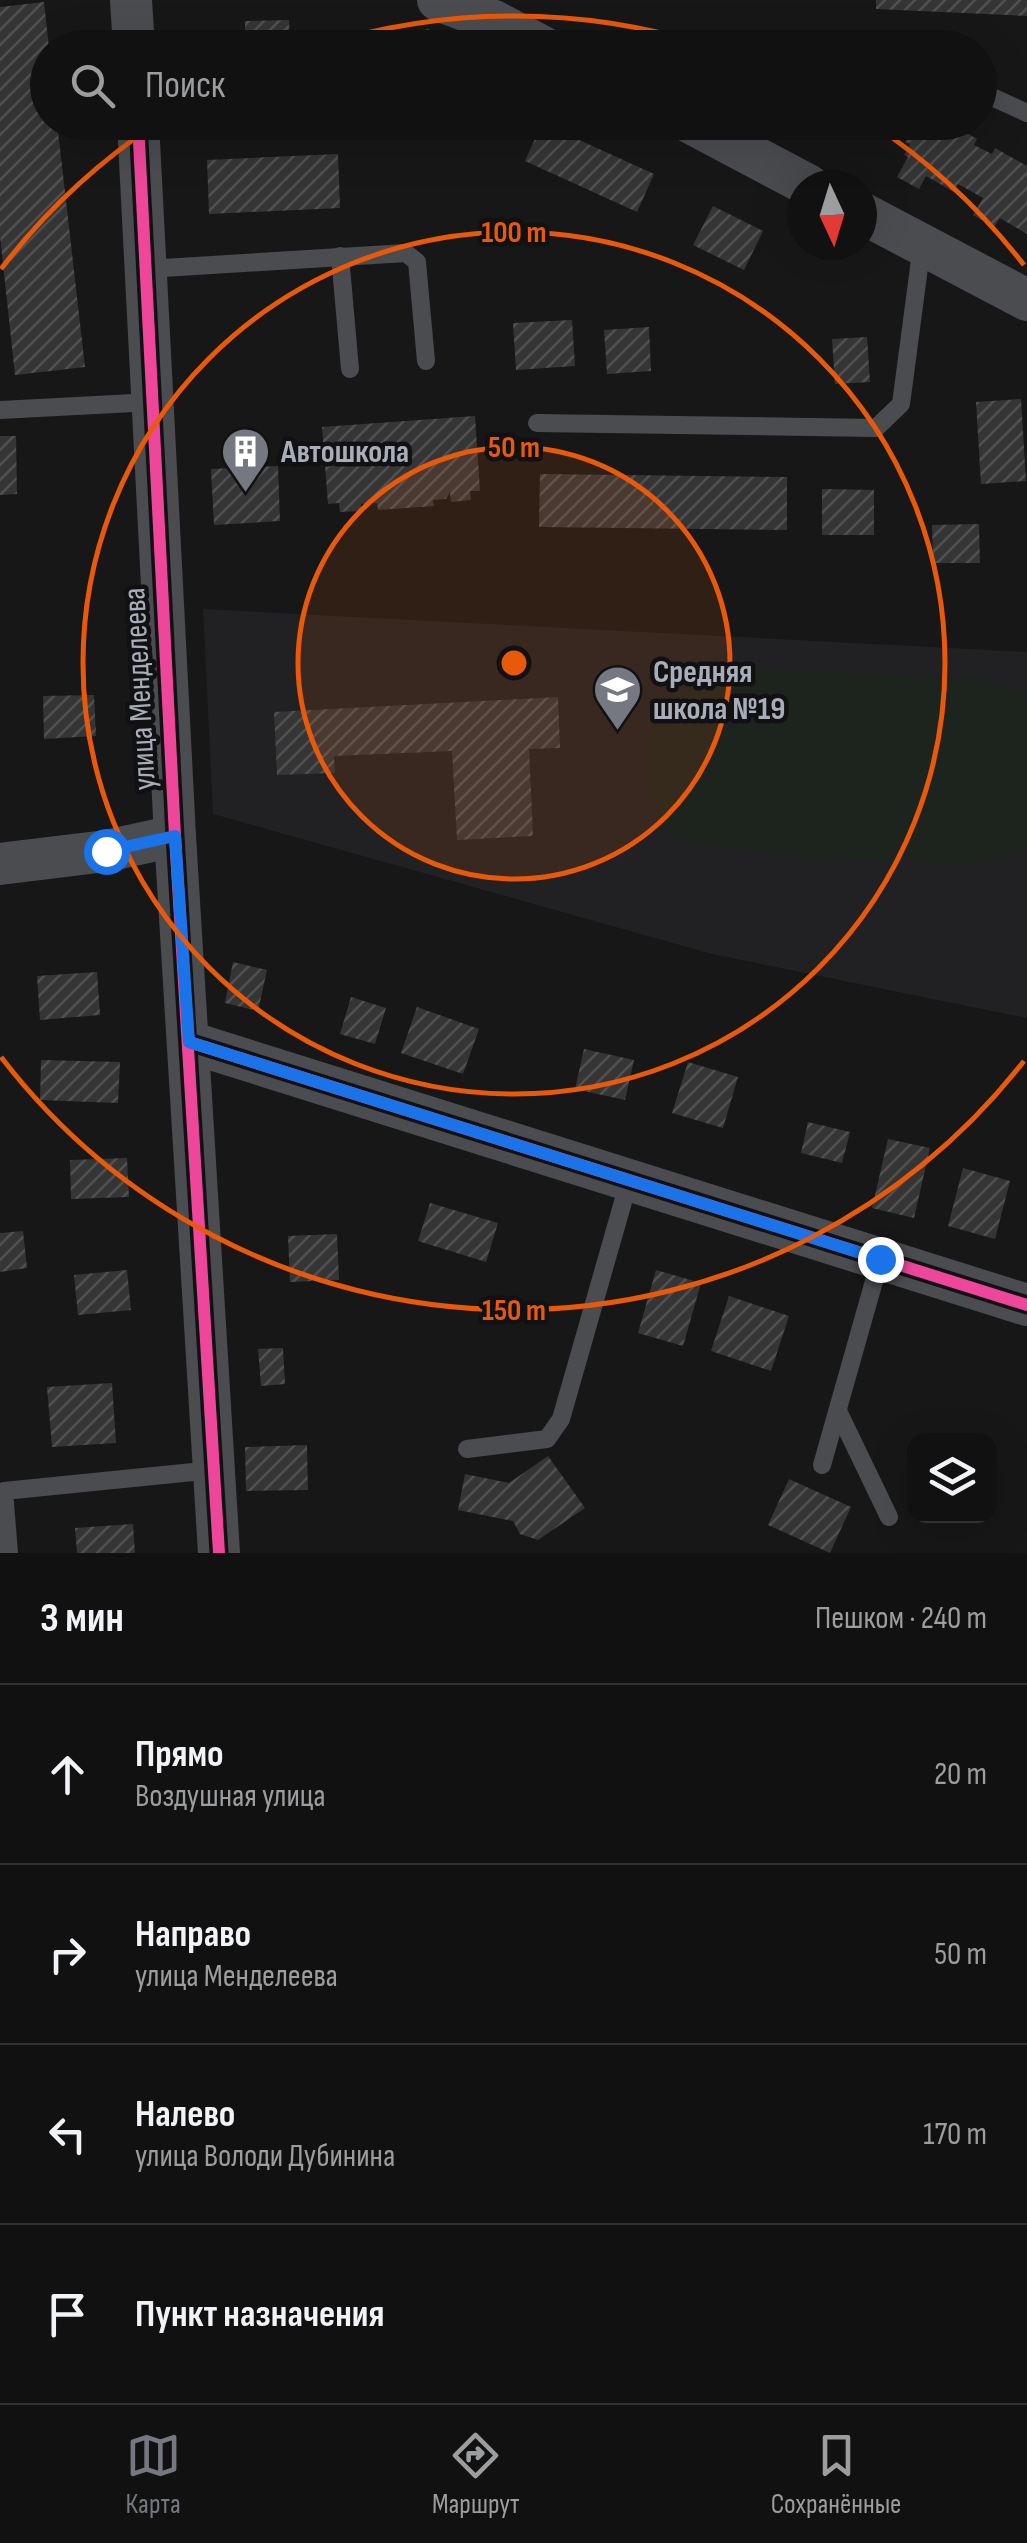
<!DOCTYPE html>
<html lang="ru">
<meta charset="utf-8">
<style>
body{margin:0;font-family:"Sofia Sans Condensed",sans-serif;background:#1a1a1a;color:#f1f3f6}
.controls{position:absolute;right:30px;bottom:30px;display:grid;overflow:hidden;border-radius:20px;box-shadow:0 10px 40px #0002}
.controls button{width:90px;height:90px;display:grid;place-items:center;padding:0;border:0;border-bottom:2px solid #303131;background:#111;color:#f1f3f6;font:50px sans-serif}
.compass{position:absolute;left:787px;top:170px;width:90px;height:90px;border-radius:50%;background:#111;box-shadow:0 10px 40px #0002;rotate:176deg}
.stop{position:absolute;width:30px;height:30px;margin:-22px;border:8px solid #1a73e8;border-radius:50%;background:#fff}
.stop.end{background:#1a73e8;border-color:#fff;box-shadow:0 2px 10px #0008}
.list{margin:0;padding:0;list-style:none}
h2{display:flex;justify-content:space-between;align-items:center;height:130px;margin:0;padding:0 40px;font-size:42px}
h2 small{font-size:32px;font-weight:400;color:#9c9d9f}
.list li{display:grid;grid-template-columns:65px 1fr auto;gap:30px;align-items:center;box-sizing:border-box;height:180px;padding:0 40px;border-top:2px solid #303131}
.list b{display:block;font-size:38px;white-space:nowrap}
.list p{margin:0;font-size:32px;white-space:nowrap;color:#9c9d9f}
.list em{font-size:32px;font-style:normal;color:#9c9d9f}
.icon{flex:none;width:55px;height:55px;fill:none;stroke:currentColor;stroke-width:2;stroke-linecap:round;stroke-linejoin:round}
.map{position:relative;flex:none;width:1027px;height:1553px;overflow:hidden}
.search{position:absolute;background:#111;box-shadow:0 10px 40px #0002;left:30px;right:30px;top:30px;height:110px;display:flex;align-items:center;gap:25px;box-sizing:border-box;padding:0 35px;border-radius:55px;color:#9c9d9f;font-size:38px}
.sheet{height:850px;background:#111}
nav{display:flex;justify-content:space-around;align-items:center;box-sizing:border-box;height:140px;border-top:2px solid #303131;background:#111;font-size:28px;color:#9c9d9f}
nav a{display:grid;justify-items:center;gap:5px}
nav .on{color:#757880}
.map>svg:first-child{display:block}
.built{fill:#212123}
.park{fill:#1d241e}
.building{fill:url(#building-hatch)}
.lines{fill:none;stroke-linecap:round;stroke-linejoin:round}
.service{stroke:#4b4c50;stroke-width:18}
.tertiary{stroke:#4b4c50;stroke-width:42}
.cycleway-casing{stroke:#111113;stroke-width:19}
.cycleway{stroke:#ed469a;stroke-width:12}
.route{stroke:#1a73e8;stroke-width:12}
.ring{fill:none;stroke:#e8590c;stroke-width:5}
.labels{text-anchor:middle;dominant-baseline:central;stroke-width:9;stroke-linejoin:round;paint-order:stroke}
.poi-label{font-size:32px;font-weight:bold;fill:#a8adb8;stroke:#111113;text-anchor:start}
.street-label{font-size:32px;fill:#a8adb8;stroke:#111113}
.centre{fill:#e8590c;stroke:#111113;stroke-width:5}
.ring-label{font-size:30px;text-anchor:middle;font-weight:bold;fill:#e8590c;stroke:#111113;stroke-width:9;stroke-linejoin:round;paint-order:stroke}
</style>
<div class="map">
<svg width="1027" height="1553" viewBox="0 0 1027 1553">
<defs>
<pattern id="building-hatch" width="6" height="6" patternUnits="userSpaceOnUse" patternTransform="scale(2.5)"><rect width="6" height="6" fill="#353536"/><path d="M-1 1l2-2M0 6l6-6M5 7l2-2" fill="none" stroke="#4f5051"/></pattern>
</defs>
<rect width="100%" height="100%" fill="#171717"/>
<polygon class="built" points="203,609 1027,652 1027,1018 712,954 213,814"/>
<path class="park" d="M729,667L986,680L1027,694V848C1016,852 1003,859 991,861C955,867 702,853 678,837C648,817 640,781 648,748C659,701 684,683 729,667Z"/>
<g class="building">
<polygon points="876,0 1027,0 1027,16 876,9"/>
<polygon points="44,2 49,48 48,122 57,122 85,367 15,375 0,236 0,7"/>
<polygon points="289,20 290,48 245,48 245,21"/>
<polygon points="427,28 460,48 397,48 406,31 421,39"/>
<polygon points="916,122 950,126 960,122 968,127 965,132 977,139 974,145 992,154 995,148 1027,166 1027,234 1000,218 994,227 973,215 983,198 958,184 954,192 926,176 919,189 897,177 908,157 904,155 910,144 905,142"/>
<polygon points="542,123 654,174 637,212 525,161"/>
<polygon points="338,154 340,208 209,214 207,160"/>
<polygon points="713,206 763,231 744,270 693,245"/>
<polygon points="572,320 575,366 516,370 513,323"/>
<polygon points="649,327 651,371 607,374 604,330"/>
<polygon points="867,337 870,382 835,384 832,339"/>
<polygon points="1021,399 1026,481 981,484 976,402"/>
<polygon points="475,416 480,491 470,491 471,500 451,502 450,492 446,499 433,500 434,506 378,510 377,503 361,504 361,511 340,512 339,503 328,504 322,427"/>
<polygon points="0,436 16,436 17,494 0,495"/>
<polygon points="278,466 280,521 214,525 211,469"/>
<polygon points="540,474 787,477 787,530 539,527"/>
<polygon points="822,489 874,490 874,535 822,535"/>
<polygon points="979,524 980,563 933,563 932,525"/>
<polygon points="94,695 96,736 44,739 43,696"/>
<polygon points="558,697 560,748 529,749 533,836 457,840 452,751 334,756 335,773 277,775 274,712"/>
<polygon points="233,962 267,970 258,1011 225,1003"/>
<polygon points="97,972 100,1015 40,1020 37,976"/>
<polygon points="351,997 386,1008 375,1044 340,1034"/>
<polygon points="417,1007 479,1029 463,1074 401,1053"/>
<polygon points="584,1049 634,1060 625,1100 575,1089"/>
<polygon points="41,1060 120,1062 118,1103 40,1100"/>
<polygon points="688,1062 738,1077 723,1128 672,1113"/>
<polygon points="808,1122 850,1132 842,1163 801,1153"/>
<polygon points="888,1139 930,1148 914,1218 872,1208"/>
<polygon points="127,1158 129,1197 71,1199 70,1160"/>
<polygon points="963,1168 1010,1181 995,1239 948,1226"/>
<polygon points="430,1203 498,1223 486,1262 418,1241"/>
<polygon points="23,1231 27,1268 0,1272 0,1233"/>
<polygon points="337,1234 339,1280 290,1282 288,1236"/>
<polygon points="127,1270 131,1310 78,1315 74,1275"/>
<polygon points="656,1270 701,1283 683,1346 638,1333"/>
<polygon points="729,1296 789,1316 771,1371 711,1351"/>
<polygon points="283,1348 285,1384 261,1386 258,1349"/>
<polygon points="112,1383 116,1443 52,1447 47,1387"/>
<polygon points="307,1445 308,1490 246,1491 245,1447"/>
<polygon points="548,1456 585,1508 538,1540 520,1534 513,1521 458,1510 465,1474 509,1483"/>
<polygon points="789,1479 851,1507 830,1553 768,1525"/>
<polygon points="133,1524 135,1553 77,1553 75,1528"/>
</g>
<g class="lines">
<g class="service">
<polyline points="992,97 1027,113"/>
<polyline points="340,256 350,369"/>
<polyline points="147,269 406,253 417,262 426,361"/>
<polyline points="0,410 153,402"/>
<polyline points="537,423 876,428 901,404 922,245"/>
<polyline points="838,1411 889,1517"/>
<polyline points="467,1449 547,1439 561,1419 629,1181"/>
<polyline points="822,1465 880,1260"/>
<polyline points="9,1553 4,1491 213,1470"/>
</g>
<g class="tertiary">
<polyline points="131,0 134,48"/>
<polyline points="438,0 494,21 545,48"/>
<polyline points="138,122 175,836 219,1553"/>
<polyline points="689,122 808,185"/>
<polyline points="862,213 1027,300"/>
<polyline points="0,864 106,851 175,836"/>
<polyline points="189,1042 1027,1305"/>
</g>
<defs>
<g id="cycleway">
<polyline points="138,122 175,836 219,1553"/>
<polyline points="189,1042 1027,1305"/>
</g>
</defs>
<use href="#cycleway" class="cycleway-casing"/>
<use href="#cycleway" class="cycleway"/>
</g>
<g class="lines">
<polyline class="route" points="106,851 175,836 189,1042 880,1259"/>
</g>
<circle cx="514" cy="663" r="216" fill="#e8590c" fill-opacity=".12"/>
<g class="ring">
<circle cx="514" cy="663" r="216"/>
<circle cx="514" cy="663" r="431"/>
<path d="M1024 1061A647 647 0 0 1 1 1057M1 269A647 647 0 0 1 157 123M319 46A647 647 0 0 1 709 46M871 123A647 647 0 0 1 1024 265"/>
</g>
<defs>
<symbol id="building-pin" viewBox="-11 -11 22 30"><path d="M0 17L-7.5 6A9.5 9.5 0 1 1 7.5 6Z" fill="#757880" stroke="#111113"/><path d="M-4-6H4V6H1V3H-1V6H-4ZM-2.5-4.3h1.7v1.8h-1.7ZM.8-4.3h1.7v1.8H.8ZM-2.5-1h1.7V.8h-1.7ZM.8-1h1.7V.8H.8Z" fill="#fff"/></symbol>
<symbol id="school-pin" viewBox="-11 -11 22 30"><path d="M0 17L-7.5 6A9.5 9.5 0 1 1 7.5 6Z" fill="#757880" stroke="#111113"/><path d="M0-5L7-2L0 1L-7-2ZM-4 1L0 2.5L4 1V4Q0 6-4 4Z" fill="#fff"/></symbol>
</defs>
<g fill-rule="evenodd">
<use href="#building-pin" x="218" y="424" width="55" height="75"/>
<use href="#school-pin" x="590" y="662" width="55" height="75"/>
</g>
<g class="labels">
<g class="poi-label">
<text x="281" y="452">Автошкола</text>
<text x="653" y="672">Средняя<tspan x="653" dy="37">школа №19</tspan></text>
</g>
<g class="street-label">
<text transform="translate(140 689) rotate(-93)">улица Менделеева</text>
</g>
</g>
<circle cx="514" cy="663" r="15" class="centre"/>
<g class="ring-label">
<text x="514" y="242">100 m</text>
<text x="514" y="457">50 m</text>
<text x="514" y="1320">150 m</text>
</g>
</svg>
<div class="controls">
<button><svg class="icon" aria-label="layers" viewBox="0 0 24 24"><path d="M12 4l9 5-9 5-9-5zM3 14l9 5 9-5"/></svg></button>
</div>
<svg class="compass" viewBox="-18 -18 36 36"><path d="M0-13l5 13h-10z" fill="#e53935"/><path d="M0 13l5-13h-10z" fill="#9c9d9f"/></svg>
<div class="stop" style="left:106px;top:851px"></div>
<div class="stop end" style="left:880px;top:1259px"></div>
<div class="search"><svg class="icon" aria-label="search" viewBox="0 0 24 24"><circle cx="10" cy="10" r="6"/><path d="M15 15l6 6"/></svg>Поиск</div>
</div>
<section class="sheet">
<h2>3 мин<small>Пешком · 240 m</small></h2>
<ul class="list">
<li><svg class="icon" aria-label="ahead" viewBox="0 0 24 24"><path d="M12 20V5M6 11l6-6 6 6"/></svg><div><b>Прямо</b><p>Воздушная улица</p></div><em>20 m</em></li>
<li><svg class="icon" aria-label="right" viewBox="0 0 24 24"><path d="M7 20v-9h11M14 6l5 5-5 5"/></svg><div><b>Направо</b><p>улица Менделеева</p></div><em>50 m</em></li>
<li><svg class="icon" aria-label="left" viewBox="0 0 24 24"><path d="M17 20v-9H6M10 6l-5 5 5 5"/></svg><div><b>Налево</b><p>улица Володи Дубинина</p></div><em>170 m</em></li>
<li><svg class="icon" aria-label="arrive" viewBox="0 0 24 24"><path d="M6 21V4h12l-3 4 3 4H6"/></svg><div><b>Пункт назначения</b></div></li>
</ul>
</section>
<nav>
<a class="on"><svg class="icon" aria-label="map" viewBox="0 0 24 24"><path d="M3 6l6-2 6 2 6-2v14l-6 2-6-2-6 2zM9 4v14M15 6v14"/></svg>Карта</a>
<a><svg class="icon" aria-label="directions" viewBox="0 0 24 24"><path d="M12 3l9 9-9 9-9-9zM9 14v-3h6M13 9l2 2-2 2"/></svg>Маршрут</a>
<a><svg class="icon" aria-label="saved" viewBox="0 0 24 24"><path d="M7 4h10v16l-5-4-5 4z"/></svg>Сохранённые</a>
</nav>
